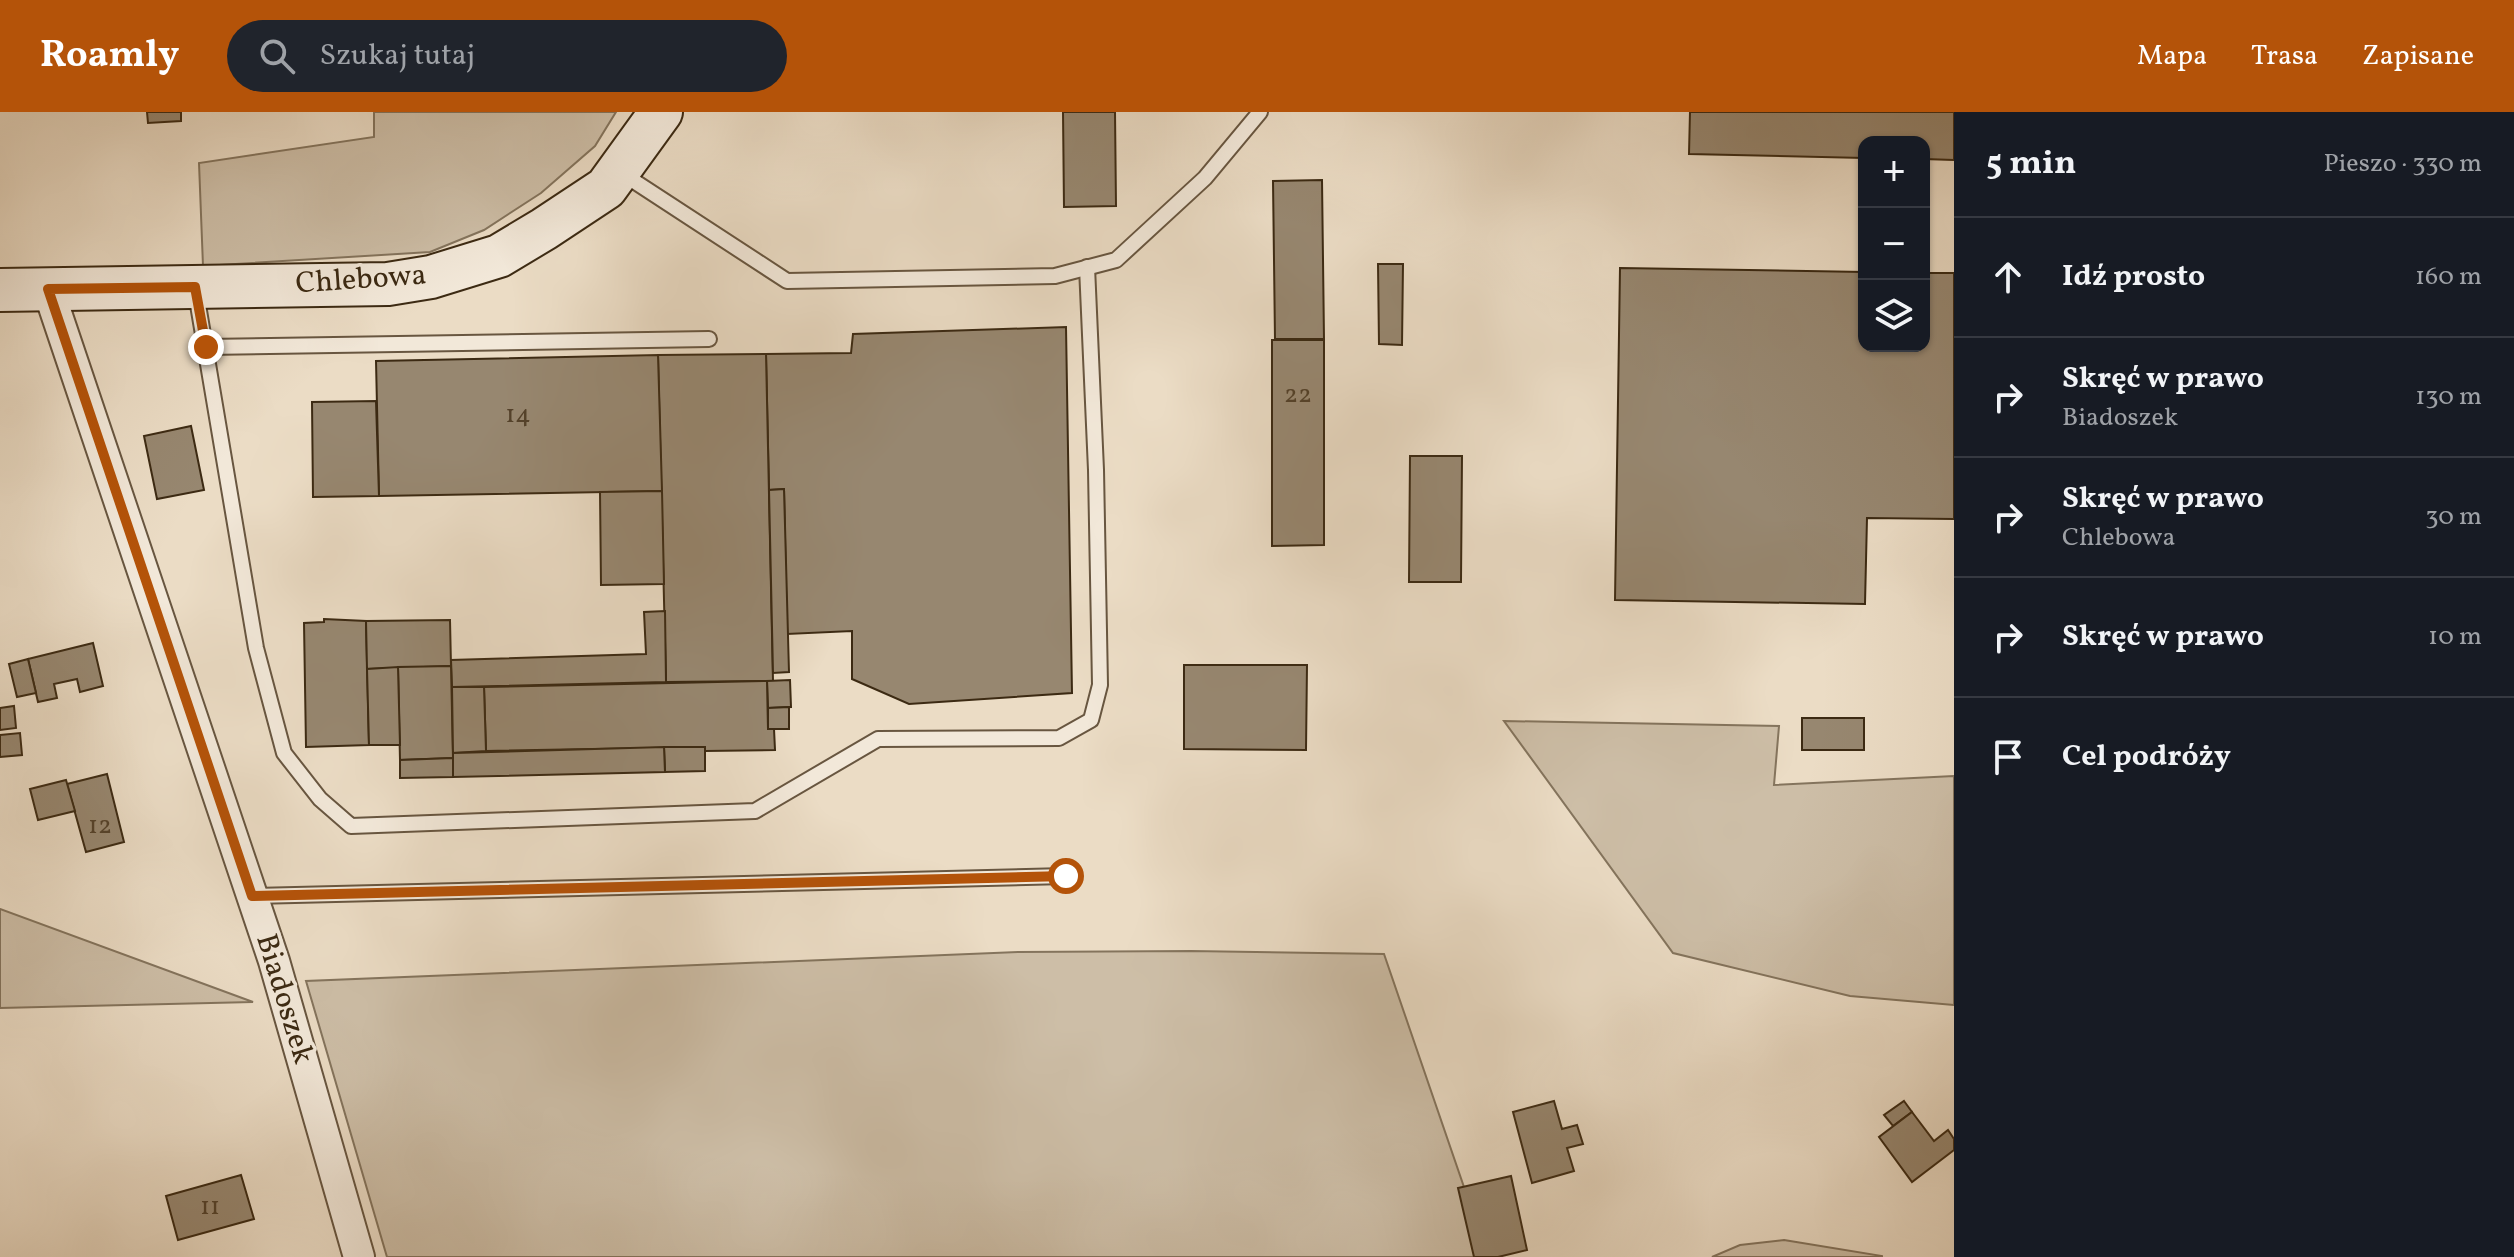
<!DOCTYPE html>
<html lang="pl">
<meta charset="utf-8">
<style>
body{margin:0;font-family:Vollkorn,serif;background:#20242c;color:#f1f3f6}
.controls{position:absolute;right:24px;top:24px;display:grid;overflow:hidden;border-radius:16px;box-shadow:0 2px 6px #0004}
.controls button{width:72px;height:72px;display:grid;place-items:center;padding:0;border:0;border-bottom:2px solid #363941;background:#171b24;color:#f1f3f6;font:40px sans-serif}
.stop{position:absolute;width:24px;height:24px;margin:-18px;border:6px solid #b45309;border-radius:50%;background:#fff}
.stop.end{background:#b45309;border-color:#fff;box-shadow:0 2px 8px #0008}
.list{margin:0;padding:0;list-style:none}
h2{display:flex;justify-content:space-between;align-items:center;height:104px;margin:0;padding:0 32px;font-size:34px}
h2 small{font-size:26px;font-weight:400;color:#9ea1a6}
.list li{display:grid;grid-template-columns:52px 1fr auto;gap:24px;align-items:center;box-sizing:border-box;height:120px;padding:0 32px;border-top:2px solid #363941}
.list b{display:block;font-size:30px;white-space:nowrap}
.list p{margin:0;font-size:26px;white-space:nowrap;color:#9ea1a6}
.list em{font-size:26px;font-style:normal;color:#9ea1a6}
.icon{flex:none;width:44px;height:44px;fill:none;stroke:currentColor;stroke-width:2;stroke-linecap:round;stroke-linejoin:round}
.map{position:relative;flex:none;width:1954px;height:1145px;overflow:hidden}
header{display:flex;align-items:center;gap:48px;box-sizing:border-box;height:112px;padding:0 40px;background:#b45309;color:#fff}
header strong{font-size:38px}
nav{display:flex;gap:44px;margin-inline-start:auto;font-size:28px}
.search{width:560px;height:72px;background:#20242c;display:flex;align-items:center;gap:20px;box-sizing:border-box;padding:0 28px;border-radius:44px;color:#9ea1a6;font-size:30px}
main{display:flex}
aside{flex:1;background:#171b24}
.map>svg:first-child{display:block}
.green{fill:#cdbea7;stroke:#84745d;stroke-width:2}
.building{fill:#978770;stroke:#3c2a13;stroke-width:2}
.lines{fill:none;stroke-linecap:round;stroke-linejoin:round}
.lane-casing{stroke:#685640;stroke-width:18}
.street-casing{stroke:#685640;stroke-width:34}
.secondary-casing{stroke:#3c2a13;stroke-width:46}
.lane{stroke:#f2e8d9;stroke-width:14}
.street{stroke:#f2e8d9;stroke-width:30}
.secondary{stroke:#f2e8d9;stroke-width:42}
.route{stroke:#b45309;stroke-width:10}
.labels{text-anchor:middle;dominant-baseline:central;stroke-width:7;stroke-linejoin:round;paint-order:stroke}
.number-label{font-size:26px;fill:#53412a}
.street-label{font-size:30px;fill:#3c2a13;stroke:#f2e8d9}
</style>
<header>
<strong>Roamly</strong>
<div class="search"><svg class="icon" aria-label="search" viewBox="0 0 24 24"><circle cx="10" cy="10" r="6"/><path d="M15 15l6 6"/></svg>Szukaj tutaj</div>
<nav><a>Mapa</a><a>Trasa</a><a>Zapisane</a></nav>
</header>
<main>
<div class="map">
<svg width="1954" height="1145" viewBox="0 0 1954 1145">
<rect width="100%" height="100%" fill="#ebdcc5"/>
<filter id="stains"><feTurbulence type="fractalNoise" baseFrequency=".0025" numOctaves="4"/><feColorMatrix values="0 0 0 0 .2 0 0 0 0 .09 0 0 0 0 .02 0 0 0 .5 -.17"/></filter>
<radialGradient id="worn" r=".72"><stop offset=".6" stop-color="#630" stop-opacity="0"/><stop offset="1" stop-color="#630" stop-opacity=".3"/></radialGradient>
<g class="green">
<polygon points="374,0 616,0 595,34 541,81 484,118 430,140 203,154 199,51 374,25"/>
<polygon points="1504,609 1779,614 1774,673 1954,664 1954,893 1850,884 1673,841"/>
<polygon points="0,797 253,890 0,896"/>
<polygon points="1191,839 1384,842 1488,1145 387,1145 306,869 1018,840"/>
<polygon points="1784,1128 1882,1144 1882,1145 1712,1145 1740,1133"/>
</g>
<g class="building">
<polygon points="147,0 181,0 181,9 148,11"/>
<polygon points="1063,0 1115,0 1116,94 1064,95"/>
<polygon points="1690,0 1954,0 1954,48 1924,47 1924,30 1864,30 1864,46 1689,42"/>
<polygon points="1322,68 1324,227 1275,227 1273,69"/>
<polygon points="1378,152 1403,152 1402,233 1379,232"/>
<polygon points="1620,156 1864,160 1864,234 1924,234 1924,161 1954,161 1954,407 1867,406 1865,492 1615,488"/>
<polygon points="1066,215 1072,581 909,592 852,567 852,519 787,522 784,377 769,378 766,242 851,241 853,222"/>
<polygon points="1272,228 1324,228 1324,433 1272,434"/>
<polygon points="766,242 773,569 666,570 658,243"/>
<polygon points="658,243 662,379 379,384 376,249"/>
<polygon points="376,289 379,384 313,385 312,290"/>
<polygon points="191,314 204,378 157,387 144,324"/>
<polygon points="1410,344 1462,344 1461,470 1409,470"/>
<polygon points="784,377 789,560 773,561 769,378"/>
<polygon points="662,379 664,472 601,473 600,380"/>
<polygon points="665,499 666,570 452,575 451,548 646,542 644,500"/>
<polygon points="324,507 366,509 369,633 306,635 304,511 324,510"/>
<polygon points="450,508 451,554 367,557 366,509"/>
<polygon points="93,531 103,574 80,580 77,567 54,572 57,586 38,590 28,547"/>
<polygon points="28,547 36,581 17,585 9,552"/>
<polygon points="1184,553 1307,553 1306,638 1184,637"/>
<polygon points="451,554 453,646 400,648 398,555"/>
<polygon points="398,555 400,633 369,633 367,557"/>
<polygon points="790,568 791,595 768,596 767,569"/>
<polygon points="767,569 768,617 774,617 775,638 705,639 705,635 486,639 484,575"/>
<polygon points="452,575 484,575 486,639 453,641"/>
<polygon points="14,594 16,616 0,618 0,596"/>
<polygon points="789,595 789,617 768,617 768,596"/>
<rect x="1802" y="606" width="62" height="32"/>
<polygon points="20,621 22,643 0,645 0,623"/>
<polygon points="664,635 705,635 705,659 665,660"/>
<polygon points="664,635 665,660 453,665 453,641"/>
<polygon points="453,646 453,665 400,666 400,648"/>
<polygon points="107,662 124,730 86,740 67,672"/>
<polygon points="66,668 75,699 38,708 30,677"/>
<polygon points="1554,989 1562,1017 1577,1013 1583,1032 1567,1036 1574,1059 1532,1071 1513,1000"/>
<polygon points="1904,989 1912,1000 1893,1014 1884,1003"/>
<polygon points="1912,1000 1934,1029 1948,1018 1954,1027 1954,1038 1912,1070 1879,1025"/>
<polygon points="241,1063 254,1107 178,1128 166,1084"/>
<polygon points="1511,1064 1527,1138 1498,1145 1474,1145 1458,1076"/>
</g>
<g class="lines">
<defs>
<g id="lane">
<polyline points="620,60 787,169 1055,164 1116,148 1205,66 1260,0"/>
<polyline points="196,181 256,536 284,641 320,687 351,714 755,699 878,627 1059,626 1091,608 1100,573 1096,358 1087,155"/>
<polyline points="206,235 709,227"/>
<polyline points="252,784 1066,764"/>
</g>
<polyline id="street" points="48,177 274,849 359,1145"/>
<polyline id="secondary" points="0,178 388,172 431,165 499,144 544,117 606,76 661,0"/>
</defs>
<use href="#lane" class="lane-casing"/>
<use href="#street" class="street-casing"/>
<use href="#secondary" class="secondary-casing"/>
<use href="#lane" class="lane"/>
<use href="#street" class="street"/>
<use href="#secondary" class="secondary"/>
</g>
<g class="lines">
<polyline class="route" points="206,235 195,175 48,177 252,784 1066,764"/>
</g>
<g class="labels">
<g class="number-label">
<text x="1298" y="283">22</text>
<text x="518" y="303">14</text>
<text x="100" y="714">12</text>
<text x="210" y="1095">11</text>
</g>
<g class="street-label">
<text transform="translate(361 168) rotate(-4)">Chlebowa</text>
<text transform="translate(284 887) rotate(73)">Biadoszek</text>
</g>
</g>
<rect width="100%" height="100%" filter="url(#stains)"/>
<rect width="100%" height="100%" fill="url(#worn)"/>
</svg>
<div class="controls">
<button>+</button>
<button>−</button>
<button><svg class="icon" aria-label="layers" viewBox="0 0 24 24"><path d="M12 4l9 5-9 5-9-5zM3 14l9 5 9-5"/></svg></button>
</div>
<div class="stop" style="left:1066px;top:764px"></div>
<div class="stop end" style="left:206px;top:235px"></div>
</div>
<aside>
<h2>5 min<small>Pieszo · 330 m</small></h2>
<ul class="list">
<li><svg class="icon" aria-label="ahead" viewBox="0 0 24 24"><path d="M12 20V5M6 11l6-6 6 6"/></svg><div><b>Idź prosto</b></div><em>160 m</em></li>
<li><svg class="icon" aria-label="right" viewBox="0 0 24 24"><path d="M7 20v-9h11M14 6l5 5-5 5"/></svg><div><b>Skręć w prawo</b><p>Biadoszek</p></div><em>130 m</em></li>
<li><svg class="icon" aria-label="right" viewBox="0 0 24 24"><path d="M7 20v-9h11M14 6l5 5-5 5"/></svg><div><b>Skręć w prawo</b><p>Chlebowa</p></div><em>30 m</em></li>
<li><svg class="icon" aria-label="right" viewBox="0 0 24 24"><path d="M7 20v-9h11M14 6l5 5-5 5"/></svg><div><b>Skręć w prawo</b></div><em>10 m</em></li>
<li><svg class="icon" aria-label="arrive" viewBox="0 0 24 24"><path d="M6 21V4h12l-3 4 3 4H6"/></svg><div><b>Cel podróży</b></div></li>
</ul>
</aside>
</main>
